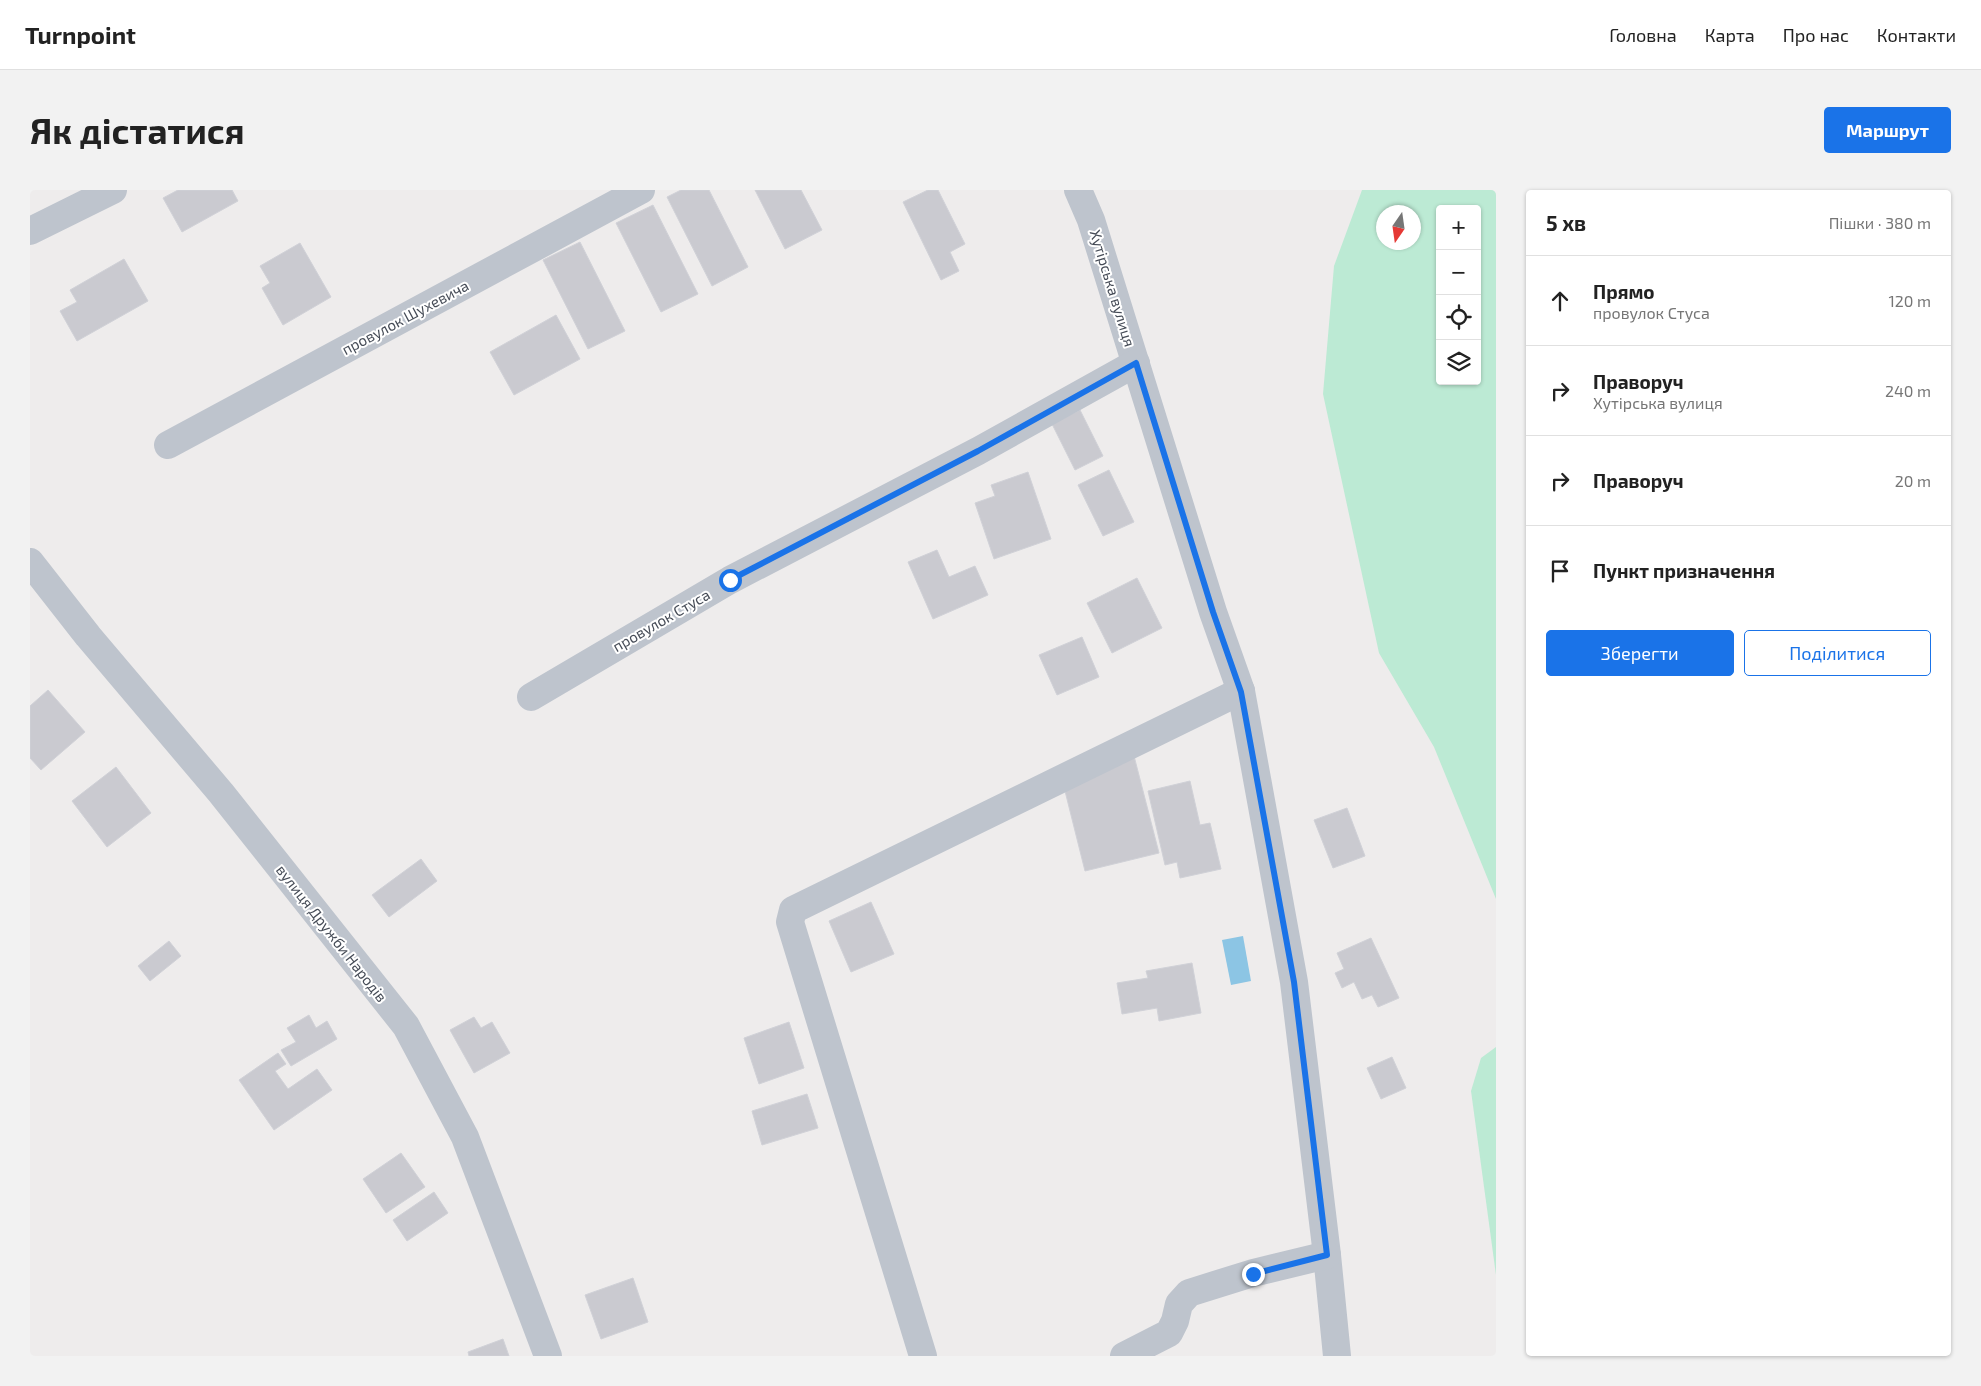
<!DOCTYPE html>
<html lang="uk">
<meta charset="utf-8">
<style>
body{margin:0;font-family:"Exo 2",sans-serif;background:#f2f2f2;color:#222}
.controls{position:absolute;right:15px;top:15px;display:grid;overflow:hidden;border-radius:5px;box-shadow:0 1px 4px #0004}
.controls button{width:45px;height:45px;display:grid;place-items:center;padding:0;border:0;border-bottom:1px solid #e0e0e0;background:#fff;color:#222;font:25px sans-serif}
.compass{position:absolute;left:1346px;top:15px;width:45px;height:45px;border-radius:50%;background:#fff;box-shadow:0 1px 4px #0004;rotate:193deg}
.stop{position:absolute;width:15px;height:15px;margin:-11px;border:4px solid #1a73e8;border-radius:50%;background:#fff}
.stop.end{background:#1a73e8;border-color:#fff;box-shadow:0 1px 5px #0008}
.list{margin:0;padding:0;list-style:none}
h2{display:flex;justify-content:space-between;align-items:center;height:65px;margin:0;padding:0 20px;font-size:21px}
h2 small{font-size:16px;font-weight:400;color:#767676}
.list li{display:grid;grid-template-columns:32px 1fr auto;gap:15px;align-items:center;box-sizing:border-box;height:90px;padding:0 20px;border-top:1px solid #e0e0e0}
.list b{display:block;font-size:19px;white-space:nowrap}
.list p{margin:0;font-size:16px;white-space:nowrap;color:#767676}
.list em{font-size:16px;font-style:normal;color:#767676}
.actions{display:flex;gap:10px;padding:15px 20px}
.actions a{flex:1;padding:11px 0;border:1px solid #1a73e8;border-radius:5px;text-align:center;font-size:18px;color:#1a73e8}
.actions .main{background:#1a73e8;color:#fff}
.icon{flex:none;width:28px;height:28px;fill:none;stroke:currentColor;stroke-width:2;stroke-linecap:round;stroke-linejoin:round}
.map{position:relative;flex:none;width:1466px;height:1166px;overflow:hidden;border-radius:5px}
header{display:flex;align-items:center;gap:30px;box-sizing:border-box;height:70px;padding:0 25px;background:#fff;border-bottom:1px solid #e0e0e0}
header strong{font-size:24px}
nav{display:flex;gap:28px;margin-inline-start:auto;font-size:18px}
.intro{display:flex;align-items:center;justify-content:space-between;box-sizing:border-box;height:120px;padding:0 30px}
h1{margin:0;font-size:35px}
.button{padding:12px 22px;border-radius:5px;background:#1a73e8;color:#fff;font-size:18px;font-weight:700}
main{display:flex;gap:30px;padding:0 30px}
aside{flex:1;background:#fff;border-radius:5px;box-shadow:0 1px 4px #0004}
.map>svg:first-child{display:block}
.green{fill:#bcead4;fill-rule:evenodd}
.water{fill:#8cc5e4}
.building{fill:#cacad0;stroke:#d0d1d7}
.lines{fill:none;stroke-linecap:round;stroke-linejoin:round}
.minor{stroke:#bec4cd;stroke-width:28}
.route{stroke:#1a73e8;stroke-width:6}
.labels{text-anchor:middle;dominant-baseline:central;stroke-width:4;stroke-linejoin:round;paint-order:stroke}
.street-label{font-size:15px;fill:#464c57;stroke:#fff}
</style>
<header>
<strong>Turnpoint</strong>
<nav><a>Головна</a><a>Карта</a><a>Про нас</a><a>Контакти</a></nav>
</header>
<div class="intro"><h1>Як дістатися</h1><a class="button">Маршрут</a></div>
<main>
<div class="map">
<svg width="1466" height="1166" viewBox="0 0 1466 1166">
<rect width="100%" height="100%" fill="#eeecec"/>
<g class="green">
<path d="M1332,0H1466V709L1404,557L1349,463L1293,204L1304,76ZM1410,19H1447V191H1410ZM1384,22V52H1354V22Z"/>
<polygon points="1466,857 1466,1085 1441,901 1451,868"/>
</g>
<polygon class="water" points="1213,746 1221,791 1201,795 1192,750"/>
<g class="building">
<polygon points="148,0 202,0 208,11 152,42 133,8"/>
<polygon points="651,0 679,0 718,77 682,96 637,7"/>
<polygon points="725,0 771,0 792,40 755,59"/>
<polygon points="898,0 908,0 935,54 920,62 929,81 911,90 873,12"/>
<polygon points="623,15 668,104 631,122 586,33"/>
<polygon points="550,52 595,141 558,159 513,70"/>
<polygon points="270,53 301,107 253,135 232,98 240,93 230,76"/>
<polygon points="94,69 118,111 47,151 30,121 47,112 40,100"/>
<polygon points="526,125 550,169 484,205 460,162"/>
<polygon points="1050,220 1073,266 1045,280 1022,234"/>
<polygon points="1079,280 1104,332 1073,346 1048,295"/>
<polygon points="998,282 1021,349 964,369 945,313 965,306 961,295"/>
<polygon points="907,360 919,387 945,376 958,405 903,429 878,372"/>
<polygon points="1107,388 1132,438 1082,463 1057,413"/>
<polygon points="1052,447 1069,487 1027,505 1009,465"/>
<polygon points="18,500 55,542 11,580 0,568 0,516"/>
<polygon points="1103,562 1129,663 1055,681 1030,581"/>
<polygon points="86,577 121,623 77,657 42,611"/>
<polygon points="1160,591 1170,635 1180,633 1191,679 1150,688 1147,672 1135,675 1118,601"/>
<polygon points="1317,618 1335,666 1303,678 1284,630"/>
<polygon points="391,669 407,691 359,727 342,705"/>
<polygon points="841,712 864,764 821,782 799,731"/>
<polygon points="1341,748 1369,808 1348,817 1342,805 1332,809 1324,792 1312,798 1305,783 1314,779 1307,763"/>
<polygon points="139,751 151,766 120,791 108,776"/>
<polygon points="1162,773 1171,823 1129,831 1127,818 1092,824 1087,793 1118,788 1116,781"/>
<polygon points="279,825 286,838 297,831 307,849 261,876 251,860 266,852 257,838"/>
<polygon points="444,827 451,838 462,832 480,863 444,883 420,840"/>
<polygon points="759,832 774,878 729,894 714,848"/>
<polygon points="248,863 256,874 245,881 258,899 287,879 302,900 244,940 209,890"/>
<polygon points="1362,867 1376,898 1351,909 1337,878"/>
<polygon points="777,904 788,938 732,955 722,921"/>
<polygon points="371,963 395,997 356,1023 333,989"/>
<polygon points="404,1002 418,1023 377,1051 363,1030"/>
<polygon points="603,1088 618,1132 571,1149 555,1105"/>
<polygon points="473,1149 479,1166 439,1166 438,1162"/>
</g>
<g class="lines">
<g class="minor">
<polyline points="1048,0 1061,30 1183,422 1211,501 1264,792 1297,1065 1307,1166"/>
<polyline points="0,41 83,0"/>
<polyline points="138,255 611,0"/>
<polyline points="0,372 58,446 191,603 376,836 435,947 518,1166"/>
<polyline points="501,507 700,390 948,261 1106,173"/>
<polyline points="893,1166 760,732 763,720 1211,501"/>
<polyline points="1094,1166 1139,1143 1145,1131 1149,1114 1159,1103 1223,1083 1297,1065"/>
</g>
</g>
<g class="lines">
<polyline class="route" points="700,390 948,261 1106,173 1183,422 1211,502 1264,792 1297,1065 1223,1084"/>
</g>
<g class="labels">
<g class="street-label">
<text transform="translate(1083 98) rotate(73)">Хутірська вулиця</text>
<text transform="translate(375 127) rotate(-28)">провулок Шухевича</text>
<text transform="translate(631 430) rotate(-30)">провулок Стуса</text>
<text transform="translate(302 743) rotate(52)">вулиця Дружби Народів</text>
</g>
</g>
</svg>
<div class="controls">
<button>+</button>
<button>−</button>
<button><svg class="icon" aria-label="locate" viewBox="0 0 24 24"><circle cx="12" cy="12" r="6"/><path d="M12 2v4M12 18v4M2 12h4M18 12h4"/></svg></button>
<button><svg class="icon" aria-label="layers" viewBox="0 0 24 24"><path d="M12 4l9 5-9 5-9-5zM3 14l9 5 9-5"/></svg></button>
</div>
<svg class="compass" viewBox="-18 -18 36 36"><path d="M0-13l5 13h-10z" fill="#e53935"/><path d="M0 13l5-13h-10z" fill="#767676"/></svg>
<div class="stop" style="left:700px;top:390px"></div>
<div class="stop end" style="left:1223px;top:1084px"></div>
</div>
<aside>
<h2>5 хв<small>Пішки · 380 m</small></h2>
<ul class="list">
<li><svg class="icon" aria-label="ahead" viewBox="0 0 24 24"><path d="M12 20V5M6 11l6-6 6 6"/></svg><div><b>Прямо</b><p>провулок Стуса</p></div><em>120 m</em></li>
<li><svg class="icon" aria-label="right" viewBox="0 0 24 24"><path d="M7 20v-9h11M14 6l5 5-5 5"/></svg><div><b>Праворуч</b><p>Хутірська вулиця</p></div><em>240 m</em></li>
<li><svg class="icon" aria-label="right" viewBox="0 0 24 24"><path d="M7 20v-9h11M14 6l5 5-5 5"/></svg><div><b>Праворуч</b></div><em>20 m</em></li>
<li><svg class="icon" aria-label="arrive" viewBox="0 0 24 24"><path d="M6 21V4h12l-3 4 3 4H6"/></svg><div><b>Пункт призначення</b></div></li>
</ul>
<div class="actions"><a class="main">Зберегти</a><a>Поділитися</a></div>
</aside>
</main>
